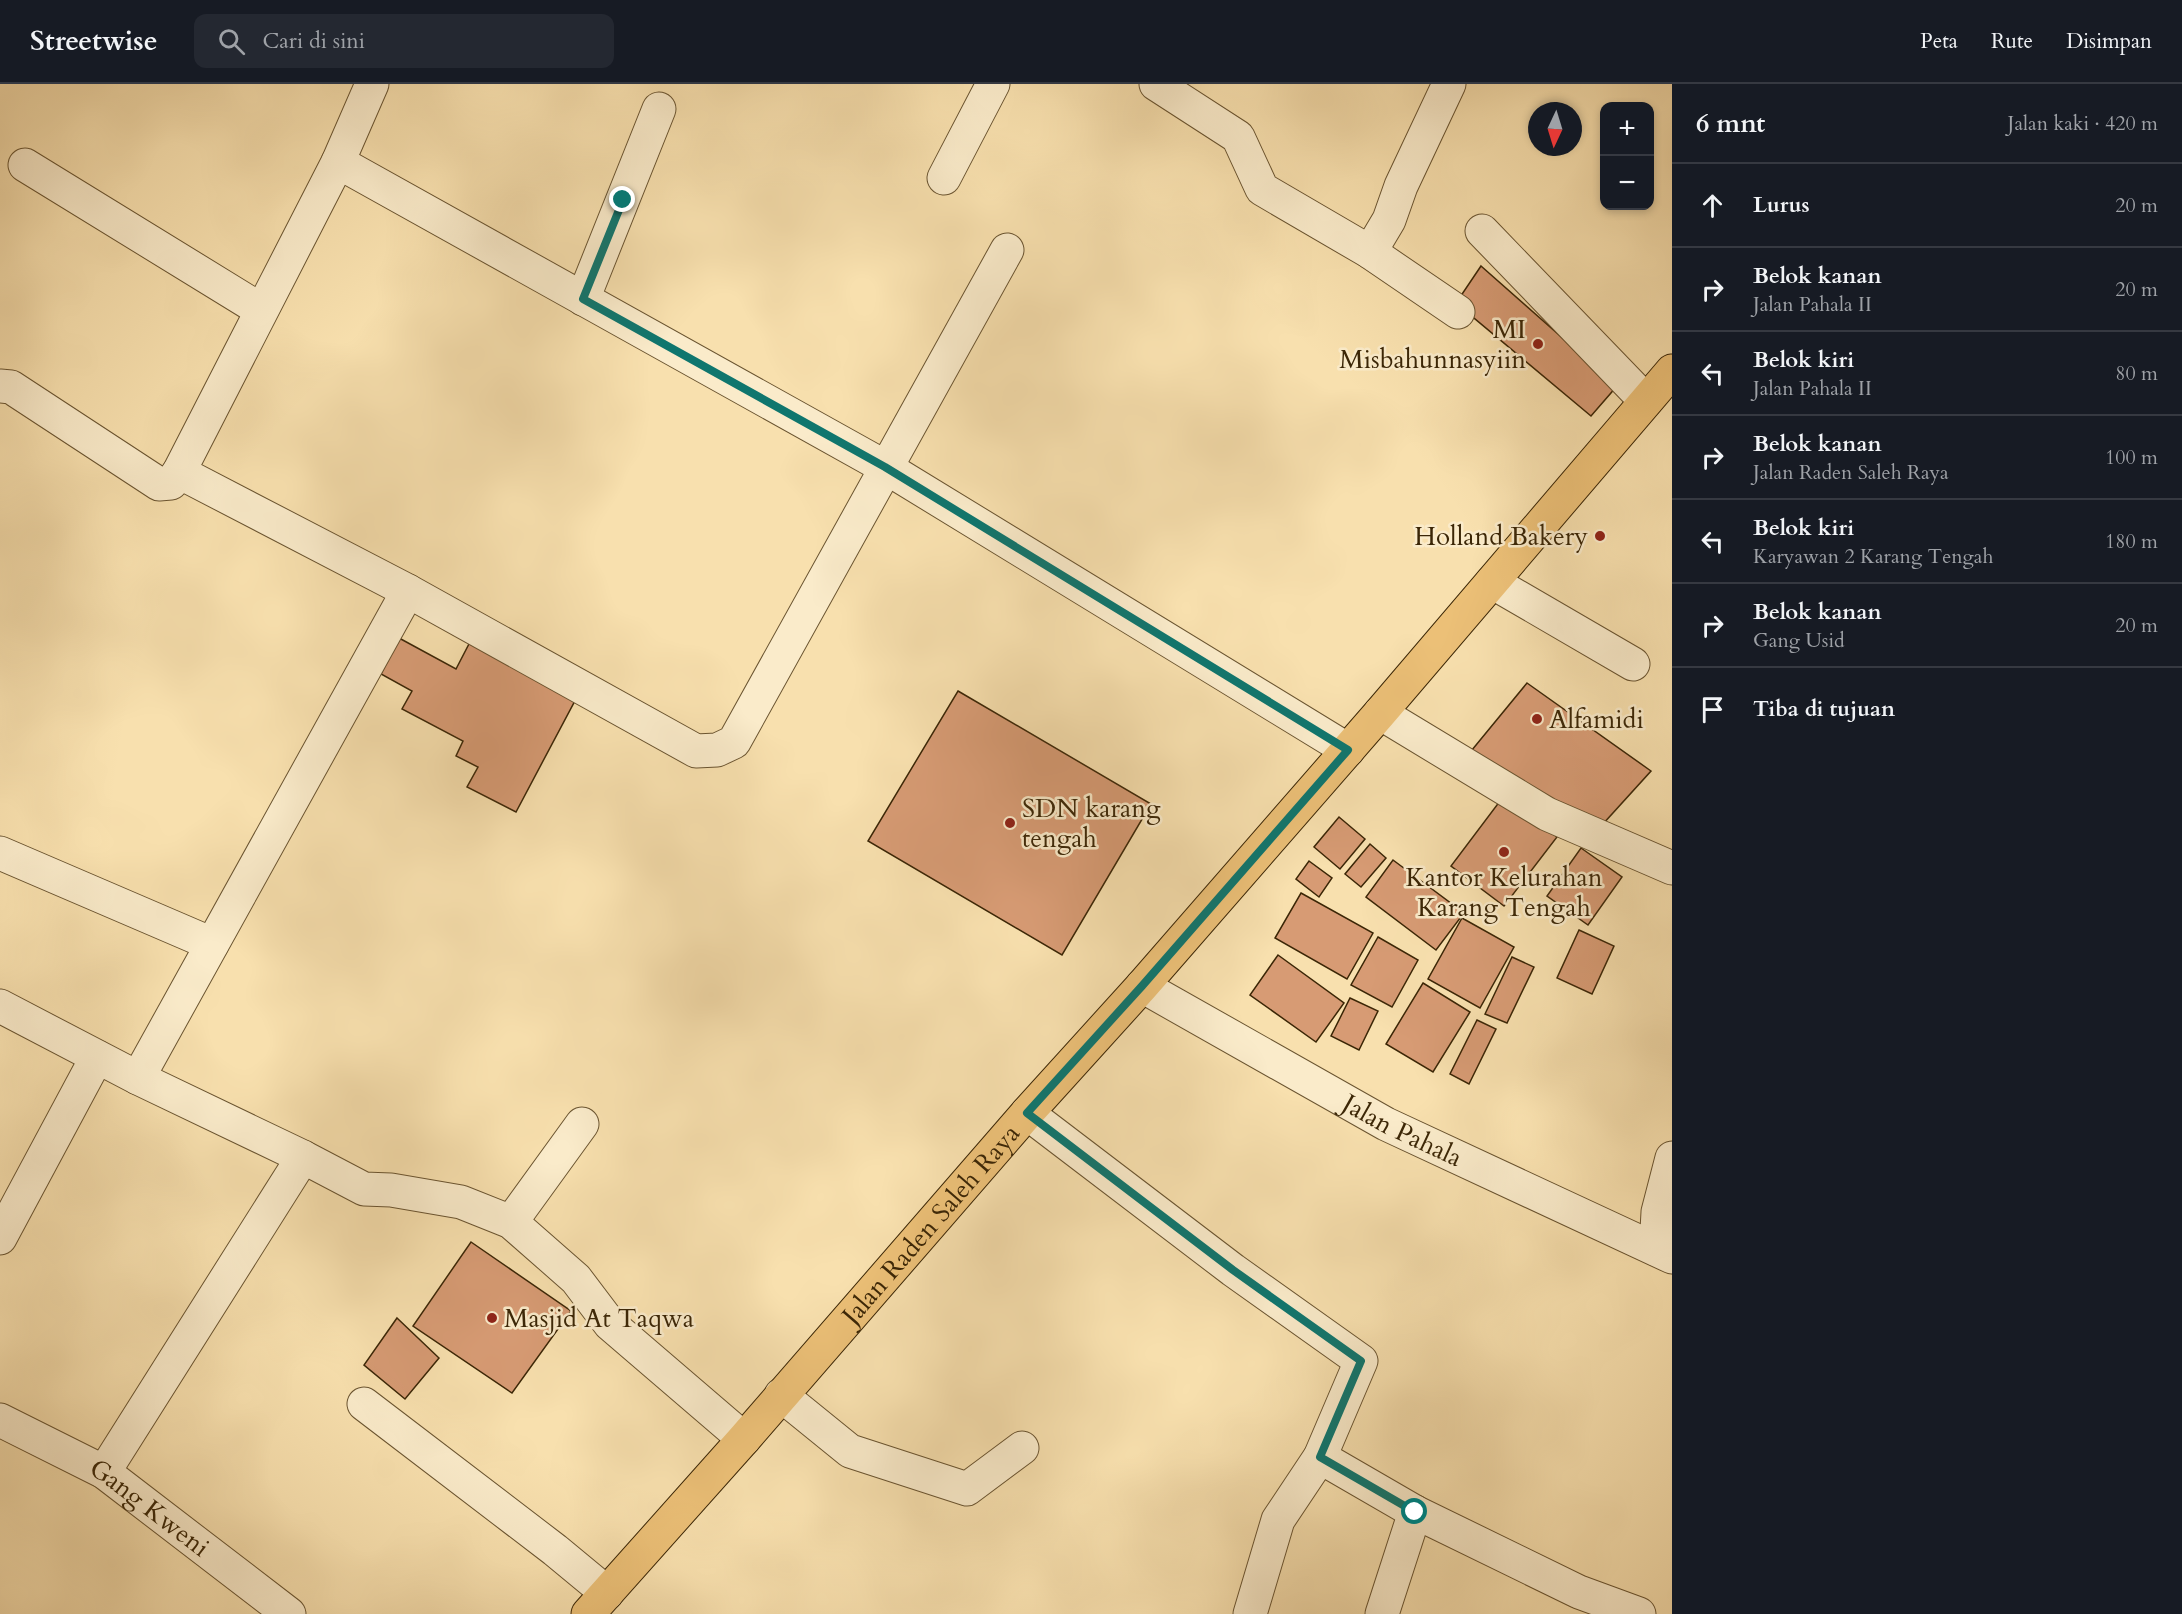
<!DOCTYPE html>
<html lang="id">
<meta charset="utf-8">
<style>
body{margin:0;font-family:Cardo,serif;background:#242831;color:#f1f3f6}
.controls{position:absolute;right:18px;top:18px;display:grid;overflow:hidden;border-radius:12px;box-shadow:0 3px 9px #0003}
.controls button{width:54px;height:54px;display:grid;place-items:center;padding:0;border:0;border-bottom:2px solid #363941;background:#171b24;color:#f1f3f6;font:30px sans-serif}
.compass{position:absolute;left:1528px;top:18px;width:54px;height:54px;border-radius:50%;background:#171b24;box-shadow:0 3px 9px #0003;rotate:184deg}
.stop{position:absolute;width:18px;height:18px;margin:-14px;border:4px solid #0f766e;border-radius:50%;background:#fff}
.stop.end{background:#0f766e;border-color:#fff;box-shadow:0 2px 6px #0008}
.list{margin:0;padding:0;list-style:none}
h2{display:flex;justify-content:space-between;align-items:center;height:78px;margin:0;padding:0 24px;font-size:26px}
h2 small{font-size:20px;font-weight:400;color:#9ea1a6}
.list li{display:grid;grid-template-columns:39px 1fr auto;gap:18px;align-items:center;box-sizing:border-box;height:84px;padding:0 24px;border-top:2px solid #363941}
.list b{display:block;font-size:22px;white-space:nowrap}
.list p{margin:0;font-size:20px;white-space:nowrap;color:#9ea1a6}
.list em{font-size:20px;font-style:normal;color:#9ea1a6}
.icon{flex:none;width:33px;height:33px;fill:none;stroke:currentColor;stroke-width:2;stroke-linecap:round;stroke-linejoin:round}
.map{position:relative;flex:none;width:1672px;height:1530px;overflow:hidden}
header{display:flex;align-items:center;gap:36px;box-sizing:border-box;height:84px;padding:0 30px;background:#171b24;border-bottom:2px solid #363941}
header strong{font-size:28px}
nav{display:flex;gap:33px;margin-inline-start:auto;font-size:21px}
.search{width:420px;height:54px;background:#242831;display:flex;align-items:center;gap:15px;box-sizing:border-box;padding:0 21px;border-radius:12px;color:#9ea1a6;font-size:22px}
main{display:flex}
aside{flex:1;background:#171b24}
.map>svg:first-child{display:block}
.building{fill:#d79b74;stroke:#3b2606;stroke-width:1.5}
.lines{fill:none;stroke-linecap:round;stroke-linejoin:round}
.minor-casing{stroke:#6a5430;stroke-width:35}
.major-casing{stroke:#3b2606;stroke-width:35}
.minor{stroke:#faebca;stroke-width:33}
.major{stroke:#ecc077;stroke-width:33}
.route{stroke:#0f766e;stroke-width:8}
.poi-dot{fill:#8f2418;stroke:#faebca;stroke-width:2}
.labels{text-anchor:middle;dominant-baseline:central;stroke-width:5;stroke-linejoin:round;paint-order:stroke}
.poi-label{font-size:26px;fill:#3b2606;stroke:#faebca;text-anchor:start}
.street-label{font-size:26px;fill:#3b2606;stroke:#faebca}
</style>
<header>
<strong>Streetwise</strong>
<div class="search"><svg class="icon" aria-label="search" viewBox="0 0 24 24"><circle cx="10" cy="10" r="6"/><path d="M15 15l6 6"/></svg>Cari di sini</div>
<nav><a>Peta</a><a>Rute</a><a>Disimpan</a></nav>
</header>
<main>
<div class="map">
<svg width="1672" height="1530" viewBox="0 0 1672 1530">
<rect width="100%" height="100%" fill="#f8e0ae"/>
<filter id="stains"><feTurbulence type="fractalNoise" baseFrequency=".00333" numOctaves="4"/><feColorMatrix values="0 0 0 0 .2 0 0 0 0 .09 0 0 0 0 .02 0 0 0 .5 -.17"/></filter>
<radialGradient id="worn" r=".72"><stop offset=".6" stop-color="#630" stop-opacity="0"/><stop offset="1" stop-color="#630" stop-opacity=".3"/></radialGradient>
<g class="building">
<polygon points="1481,182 1617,302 1591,332 1456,219"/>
<polygon points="399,554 456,585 470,558 578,611 516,728 467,703 478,683 456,672 463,657 402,625 412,607 381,590"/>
<polygon points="1527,599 1651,687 1602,741 1467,672"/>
<polygon points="958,607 1151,720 1062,871 868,757"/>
<polygon points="1503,713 1557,753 1504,822 1451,782"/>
<polygon points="1339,733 1365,755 1340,785 1314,763"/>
<polygon points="1370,760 1386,774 1361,803 1345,790"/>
<polygon points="1581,764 1622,793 1588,841 1547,812"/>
<polygon points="1393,776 1464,829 1436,866 1366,813"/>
<polygon points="1309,777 1332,794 1319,813 1296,795"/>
<polygon points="1301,809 1373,849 1347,895 1275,854"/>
<polygon points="1462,834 1514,863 1480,924 1428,895"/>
<polygon points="1579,846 1614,862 1592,910 1557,894"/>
<polygon points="1378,853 1418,876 1392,923 1351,901"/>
<polygon points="1278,871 1344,919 1316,958 1250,911"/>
<polygon points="1512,873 1534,883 1507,939 1485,930"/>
<polygon points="1423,899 1470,928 1433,988 1386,960"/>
<polygon points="1350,914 1378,927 1359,966 1331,952"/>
<polygon points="1477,936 1496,945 1469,1000 1450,990"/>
<polygon points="471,1158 571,1227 512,1309 413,1242"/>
<polygon points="397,1234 439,1274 405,1315 364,1281"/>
</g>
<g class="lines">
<defs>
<g id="minor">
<polyline points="372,0 338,78 885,383 1348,666"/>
<polyline points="1156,0 1238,53 1262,105 1370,168 1458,228"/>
<polyline points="338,78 179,388 408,507 696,667 717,666 734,658 1007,166"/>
<polyline points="25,81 261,226"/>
<polyline points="944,94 993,0"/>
<polyline points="1482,147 1646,317"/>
<polyline points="1370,168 1389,136 1401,102 1449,0"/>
<polyline points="583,215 659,25"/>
<polyline points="0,302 11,303 159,400 171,399 179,388"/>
<polyline points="1492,498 1633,580"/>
<polyline points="1380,629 1547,730 1672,784"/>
<polyline points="0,769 212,860"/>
<path id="s1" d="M1142,902L1386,1040L1672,1173"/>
<polyline points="0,922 138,994 303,1073 364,1105 391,1106 461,1118 511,1138 576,1195 610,1240 744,1355"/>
<polyline points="138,994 408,507"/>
<polyline points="1027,1029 1233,1186 1361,1277 1320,1373 1278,1436 1250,1530"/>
<polyline points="511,1138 582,1040"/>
<polyline points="0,1154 97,973"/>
<polyline points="1656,1165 1658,1128 1672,1074"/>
<polyline points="781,1311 850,1367 967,1405 1022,1364"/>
<polyline points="364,1320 555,1466 607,1509"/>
<path id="s2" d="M0,1336L104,1388L289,1530"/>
<polyline points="1320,1373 1415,1428 1579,1508 1639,1530"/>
<polyline points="104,1388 303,1073"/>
<polyline points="1382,1530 1415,1428"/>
</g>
<g id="major">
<path id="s3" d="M588,1530L744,1355L1027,1029L1142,902L1380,629L1672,287"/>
</g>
</defs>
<use href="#minor" class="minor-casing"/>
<use href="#major" class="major-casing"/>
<use href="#minor" class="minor"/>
<use href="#major" class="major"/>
</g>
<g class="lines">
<polyline class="route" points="623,116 583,215 885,383 1348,666 1142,902 1027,1029 1233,1186 1361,1277 1320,1373 1415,1428"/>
</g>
<g class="poi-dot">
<circle cx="1538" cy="260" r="6"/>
<circle cx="1600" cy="452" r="6"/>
<circle cx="1537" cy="635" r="6"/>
<circle cx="1010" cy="739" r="6"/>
<circle cx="1504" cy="768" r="6"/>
<circle cx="492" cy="1234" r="6"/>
</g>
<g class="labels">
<g class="poi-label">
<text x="1526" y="245" text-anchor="end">MI<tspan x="1526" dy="30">Misbahunnasyiin</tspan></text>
<text x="1588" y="452" text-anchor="end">Holland Bakery</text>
<text x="1549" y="635">Alfamidi</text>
<text x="1022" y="724">SDN karang<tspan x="1022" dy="30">tengah</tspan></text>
<text x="1504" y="793" text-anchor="middle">Kantor Kelurahan<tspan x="1504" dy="30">Karang Tengah</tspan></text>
<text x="504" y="1234">Masjid At Taqwa</text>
</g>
<g class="street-label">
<text stroke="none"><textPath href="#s1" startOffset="298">Jalan Pahala</textPath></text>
<text stroke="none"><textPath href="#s3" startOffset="519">Jalan Raden Saleh Raya</textPath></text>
<text stroke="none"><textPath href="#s2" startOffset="174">Gang Kweni</textPath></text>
</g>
</g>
<rect width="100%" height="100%" filter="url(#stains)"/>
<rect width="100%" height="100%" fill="url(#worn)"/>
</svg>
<div class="controls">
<button>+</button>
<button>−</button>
</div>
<svg class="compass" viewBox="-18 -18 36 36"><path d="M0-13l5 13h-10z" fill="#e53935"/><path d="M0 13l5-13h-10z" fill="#9ea1a6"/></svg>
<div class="stop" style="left:1415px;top:1428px"></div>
<div class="stop end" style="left:623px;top:116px"></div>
</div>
<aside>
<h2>6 mnt<small>Jalan kaki · 420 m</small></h2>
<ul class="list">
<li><svg class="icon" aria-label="ahead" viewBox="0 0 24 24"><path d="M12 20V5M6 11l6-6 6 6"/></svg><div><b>Lurus</b></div><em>20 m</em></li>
<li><svg class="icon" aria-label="right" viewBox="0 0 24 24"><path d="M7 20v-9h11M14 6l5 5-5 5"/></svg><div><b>Belok kanan</b><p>Jalan Pahala II</p></div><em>20 m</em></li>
<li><svg class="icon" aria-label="left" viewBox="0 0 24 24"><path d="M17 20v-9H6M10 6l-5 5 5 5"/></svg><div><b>Belok kiri</b><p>Jalan Pahala II</p></div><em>80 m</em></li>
<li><svg class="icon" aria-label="right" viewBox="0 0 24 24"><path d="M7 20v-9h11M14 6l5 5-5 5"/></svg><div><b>Belok kanan</b><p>Jalan Raden Saleh Raya</p></div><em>100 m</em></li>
<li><svg class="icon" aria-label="left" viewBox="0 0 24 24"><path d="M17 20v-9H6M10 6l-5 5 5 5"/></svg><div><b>Belok kiri</b><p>Karyawan 2 Karang Tengah</p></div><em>180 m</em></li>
<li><svg class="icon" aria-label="right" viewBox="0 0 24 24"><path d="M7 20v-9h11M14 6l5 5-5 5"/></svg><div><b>Belok kanan</b><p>Gang Usid</p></div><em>20 m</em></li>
<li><svg class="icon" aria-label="arrive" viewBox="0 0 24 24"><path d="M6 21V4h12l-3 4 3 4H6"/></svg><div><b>Tiba di tujuan</b></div></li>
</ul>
</aside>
</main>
